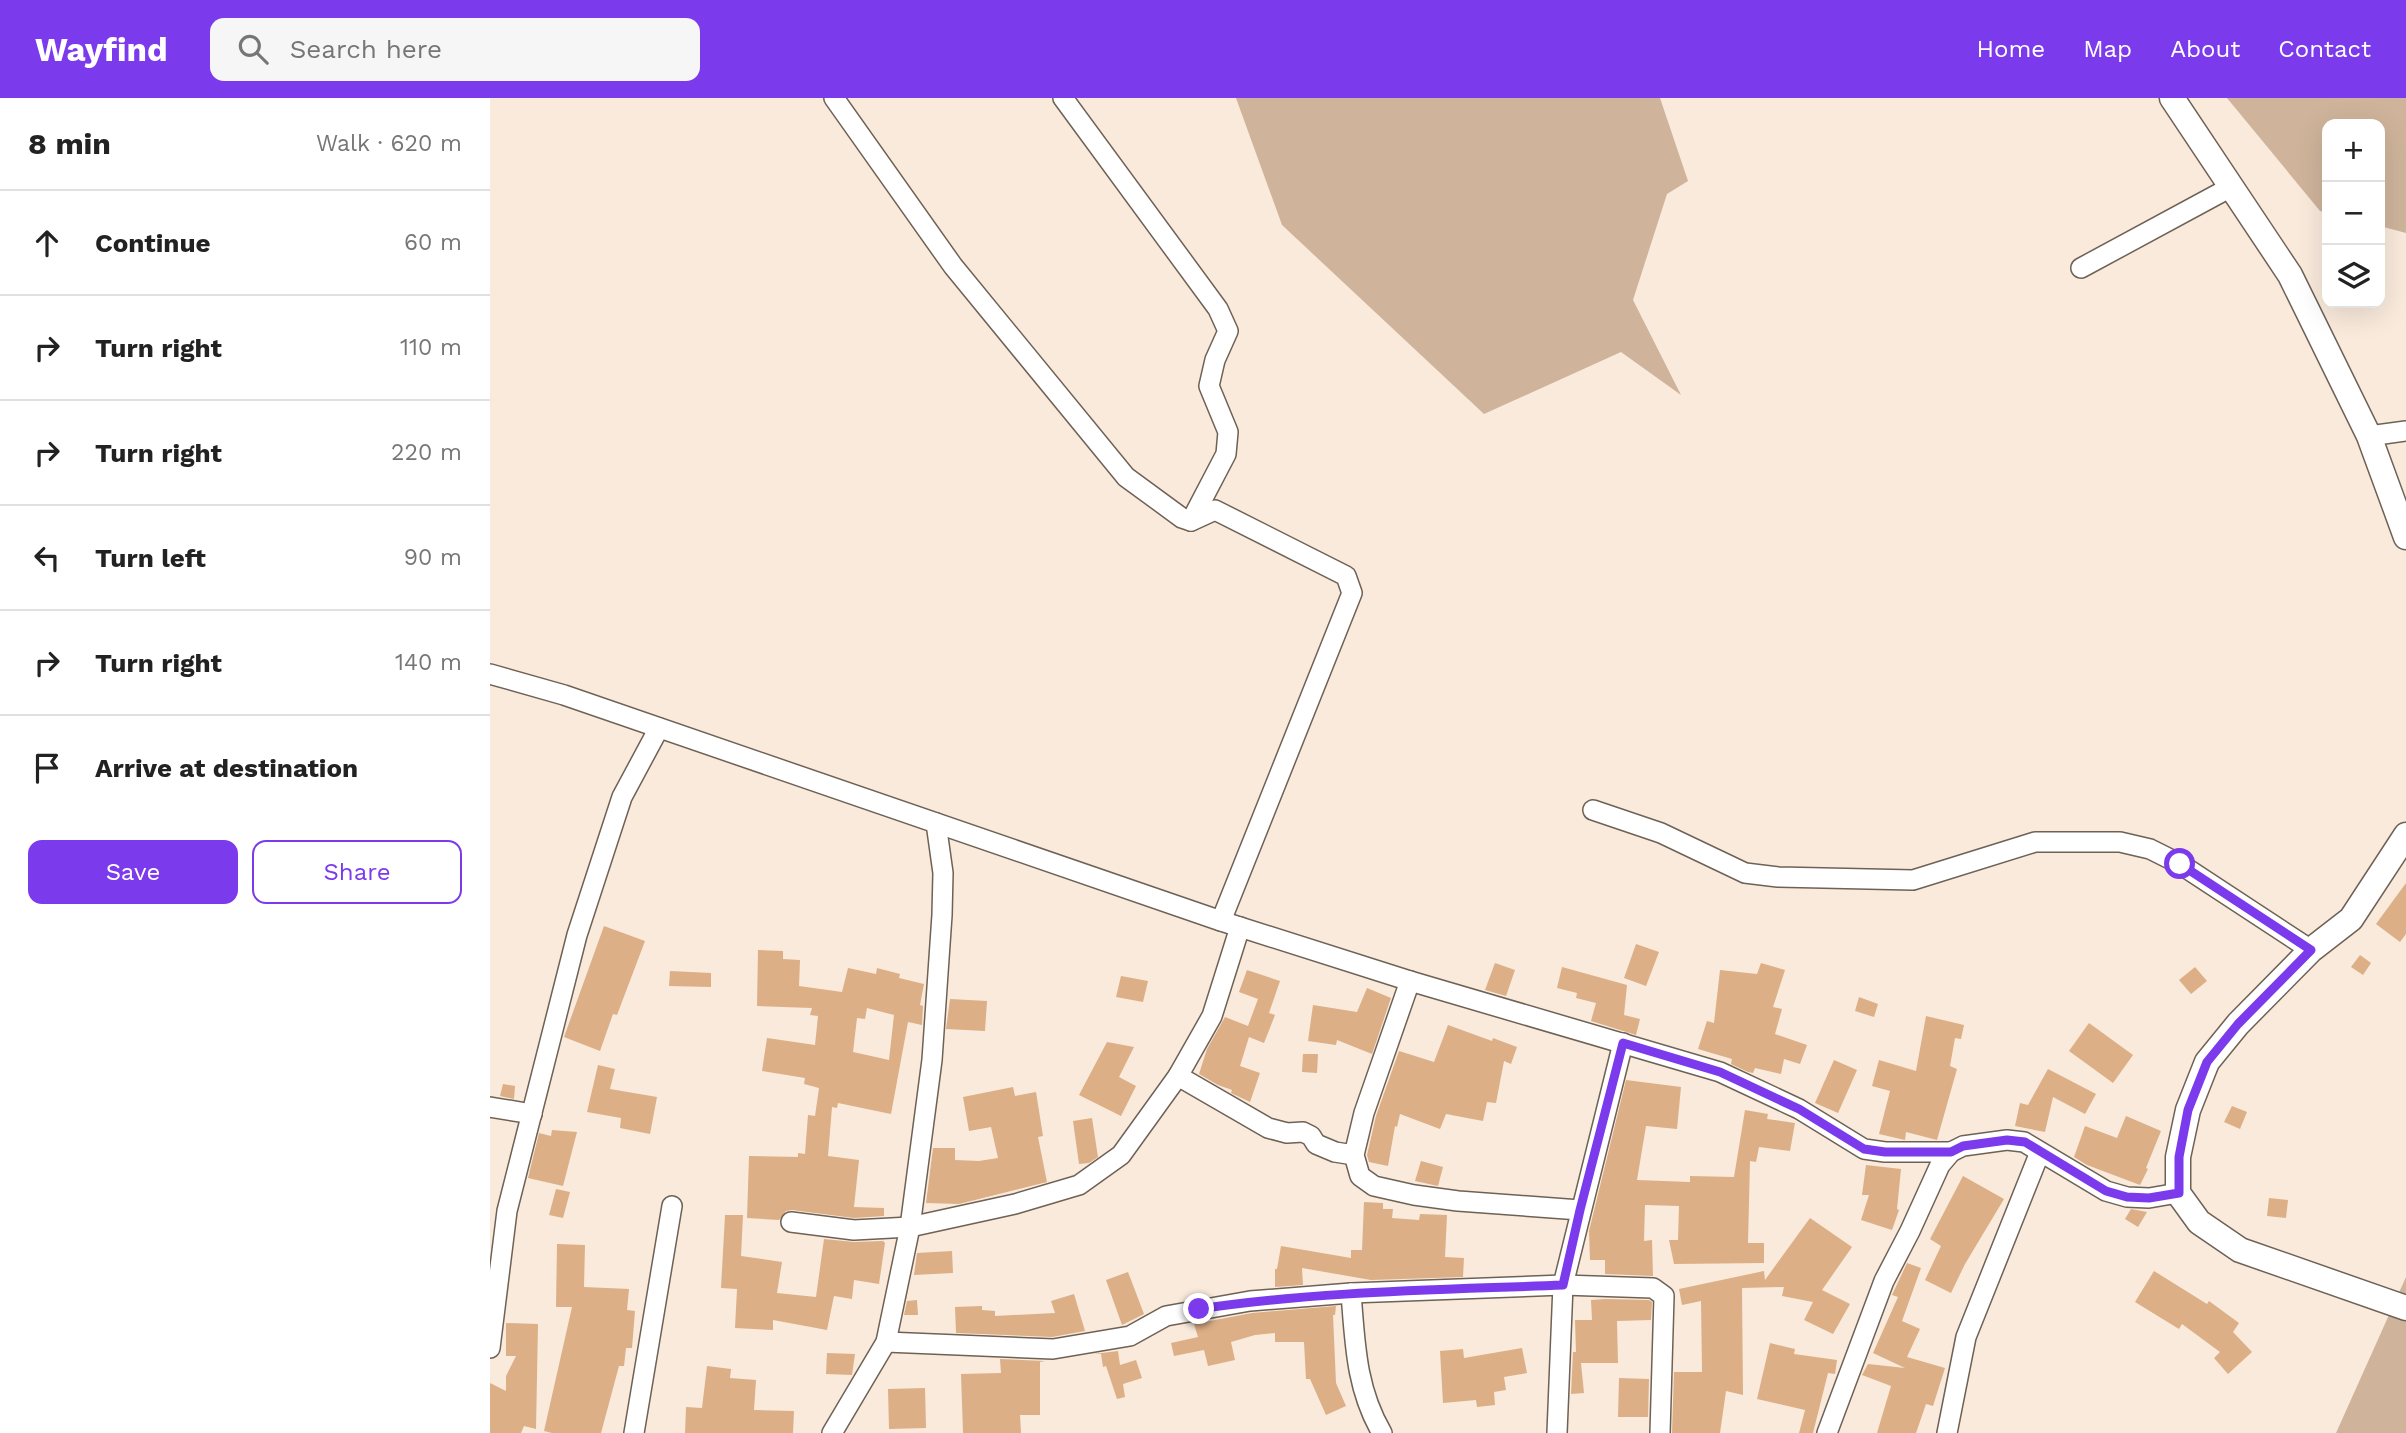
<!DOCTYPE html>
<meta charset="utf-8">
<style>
body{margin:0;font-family:"Work Sans",sans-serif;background:#f6f6f6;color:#222}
.controls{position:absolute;right:21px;top:21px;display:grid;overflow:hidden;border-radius:14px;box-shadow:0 7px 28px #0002}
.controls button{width:63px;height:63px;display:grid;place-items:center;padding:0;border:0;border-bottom:2px solid #e0e0e0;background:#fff;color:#222;font:35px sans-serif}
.stop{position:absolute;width:21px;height:21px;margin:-16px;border:5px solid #7c3aed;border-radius:50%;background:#fff}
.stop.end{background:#7c3aed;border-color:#fff;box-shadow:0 2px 7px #0008}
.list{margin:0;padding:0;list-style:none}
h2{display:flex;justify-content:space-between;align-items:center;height:91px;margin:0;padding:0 28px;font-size:30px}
h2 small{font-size:23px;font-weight:400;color:#767676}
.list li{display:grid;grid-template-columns:46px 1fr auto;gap:21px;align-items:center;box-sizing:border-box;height:105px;padding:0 28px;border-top:2px solid #e0e0e0}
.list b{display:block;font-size:26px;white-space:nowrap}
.list em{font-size:23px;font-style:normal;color:#767676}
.actions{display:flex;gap:14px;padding:21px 28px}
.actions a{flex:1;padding:16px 0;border:2px solid #7c3aed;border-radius:14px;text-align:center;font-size:24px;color:#7c3aed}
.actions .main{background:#7c3aed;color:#fff}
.icon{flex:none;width:38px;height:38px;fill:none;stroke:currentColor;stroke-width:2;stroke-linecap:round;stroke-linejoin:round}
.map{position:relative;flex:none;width:1916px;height:1335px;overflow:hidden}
header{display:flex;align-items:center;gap:42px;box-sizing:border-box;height:98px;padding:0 35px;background:#7c3aed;color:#fff}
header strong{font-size:33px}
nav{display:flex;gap:38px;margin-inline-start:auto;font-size:24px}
.search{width:490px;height:63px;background:#f6f6f6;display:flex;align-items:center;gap:18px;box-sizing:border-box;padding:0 24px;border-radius:14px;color:#767676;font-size:26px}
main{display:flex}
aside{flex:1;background:#fff}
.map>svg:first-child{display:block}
.green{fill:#cfb49b}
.building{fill:#dcaf86;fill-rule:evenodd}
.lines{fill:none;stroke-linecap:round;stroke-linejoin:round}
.minor-casing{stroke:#6e6155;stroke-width:22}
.tertiary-casing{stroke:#6e6155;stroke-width:27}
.minor{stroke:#fff;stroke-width:19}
.tertiary{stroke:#fff;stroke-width:24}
.route{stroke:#7c3aed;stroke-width:9}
</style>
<header>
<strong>Wayfind</strong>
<div class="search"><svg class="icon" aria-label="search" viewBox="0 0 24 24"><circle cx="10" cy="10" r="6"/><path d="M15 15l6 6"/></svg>Search here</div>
<nav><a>Home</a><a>Map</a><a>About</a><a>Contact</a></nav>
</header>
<main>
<aside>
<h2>8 min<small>Walk · 620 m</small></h2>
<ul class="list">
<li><svg class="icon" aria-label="ahead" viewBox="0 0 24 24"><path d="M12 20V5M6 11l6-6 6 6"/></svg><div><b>Continue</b></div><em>60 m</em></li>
<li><svg class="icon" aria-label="right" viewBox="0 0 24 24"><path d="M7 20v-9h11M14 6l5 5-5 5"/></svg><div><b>Turn right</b></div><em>110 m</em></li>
<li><svg class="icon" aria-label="right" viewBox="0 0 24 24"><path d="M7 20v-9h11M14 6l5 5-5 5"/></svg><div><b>Turn right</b></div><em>220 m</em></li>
<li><svg class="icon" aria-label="left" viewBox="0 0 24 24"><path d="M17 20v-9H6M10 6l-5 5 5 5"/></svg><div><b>Turn left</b></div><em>90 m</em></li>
<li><svg class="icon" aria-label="right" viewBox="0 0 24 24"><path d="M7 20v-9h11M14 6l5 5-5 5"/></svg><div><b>Turn right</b></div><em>140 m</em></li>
<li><svg class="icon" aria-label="arrive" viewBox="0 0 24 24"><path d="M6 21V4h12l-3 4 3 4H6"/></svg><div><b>Arrive at destination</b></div></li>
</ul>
<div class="actions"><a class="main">Save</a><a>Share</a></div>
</aside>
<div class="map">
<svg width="1916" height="1335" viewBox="0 0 1916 1335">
<rect width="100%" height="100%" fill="#f9eadc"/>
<g class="green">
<polygon points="746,0 1170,0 1198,83 1177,96 1143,202 1191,297 1131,254 994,316 792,127"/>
<polygon points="1737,0 1916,0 1916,135 1890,128 1890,26 1837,26 1837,115 1830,113"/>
<polygon points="1916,1179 1916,1335 1846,1335"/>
</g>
<g class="building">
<polygon points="1916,785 1916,836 1910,844 1886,826"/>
<polygon points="114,828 155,843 127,917 123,916 110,953 74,939"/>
<polygon points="1146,846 1169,854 1156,888 1134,880"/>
<path d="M268,852L293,853V861L310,862L309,888L352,894L358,870L386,876L387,870L410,876L409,880L434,886L430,907L433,908L432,927L418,924L401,1016L348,1005L347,1010L342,1009L338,1058L369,1062L364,1109L394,1110V1118L364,1120L302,1112L296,1113L289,1122L257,1120L259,1058L308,1059V1055L315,1056L318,1017L325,1018L329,990L314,986L315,980L272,973L277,940L325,947L328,918L320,917L322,910L267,908ZM377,910L404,917L399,962L363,954L367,920L375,921Z"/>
<polygon points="1870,857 1881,865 1873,877 1861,869"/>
<polygon points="1005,865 1025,872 1016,898 995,892"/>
<polygon points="1271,865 1295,872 1283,909 1292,911 1285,936 1317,947 1310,966 1294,961 1291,976 1265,970 1263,975 1258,974 1241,966 1242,961 1208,951 1217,923 1224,925 1230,872 1267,876"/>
<polygon points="1072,869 1137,887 1134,917 1150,921 1146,937 1101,923 1106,905 1086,900 1087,895 1067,890"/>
<polygon points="1705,869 1717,883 1701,896 1689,882"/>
<polygon points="757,872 790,883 779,915 785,917 774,945 759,939 750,968 770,975 760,1004 741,995 742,992 728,987 709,976 717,951 735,919 758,928 768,901 749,894"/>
<polygon points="180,873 221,875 221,889 179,888"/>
<polygon points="631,878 658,883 653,904 626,899"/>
<polygon points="877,890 901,900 882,956 847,942 846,947 818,943 823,907 867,914"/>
<polygon points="1369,899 1388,906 1384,919 1365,913"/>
<polygon points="460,901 497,903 495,933 456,931"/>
<polygon points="1436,918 1474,927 1471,941 1465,940 1460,968 1467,971 1447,1042 1416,1034 1415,1042 1389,1036 1400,993 1382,988 1389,962 1426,973"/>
<polygon points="1599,925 1643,957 1623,985 1579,953"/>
<polygon points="958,927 1002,943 1003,940 1027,949 1021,966 1014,963 1006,1005 997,1004 993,1023 956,1016 950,1031 910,1016 907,1029 905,1028 898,1068 879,1064 877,1057 886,1018 909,953 944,964"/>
<polygon points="617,944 644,949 629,979 646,988 631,1018 589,997"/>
<polygon points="813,956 828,956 827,975 812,974"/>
<polygon points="1344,962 1367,972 1348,1015 1325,1005"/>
<polygon points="108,967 125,971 120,991 167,999 160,1036 130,1030 131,1020 97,1014"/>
<polygon points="1558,971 1606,996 1595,1016 1563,999 1555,1034 1525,1028 1530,1005 1538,1007"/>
<polygon points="1136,982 1191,989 1187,1031 1156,1028 1147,1082 1200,1084 1200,1078 1244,1079 1255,1012 1278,1016 1277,1021 1305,1025 1300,1053 1269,1049 1266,1064 1260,1063 1258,1145 1274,1145 1274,1165 1184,1166 1179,1142 1188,1142 1189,1108 1155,1107 1154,1143 1162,1142 1163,1178 1115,1176 1115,1162 1100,1162 1099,1133"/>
<polygon points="13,986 25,988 24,1001 10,998"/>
<polygon points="523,989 525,998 546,994 553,1038 548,1039 557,1084 469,1106 436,1105 443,1050 465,1050 465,1062 489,1063 508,1060 501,1029 479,1033 473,999"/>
<polygon points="1742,1008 1757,1014 1750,1031 1734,1024"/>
<polygon points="1636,1018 1671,1033 1656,1070 1658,1071 1650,1087 1597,1067 1584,1059 1595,1028 1627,1040"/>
<polygon points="602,1020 608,1059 599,1065 589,1066 583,1023"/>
<polygon points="62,1032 87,1034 73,1088 38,1080 49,1035 61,1038"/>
<polygon points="931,1063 953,1069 948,1088 925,1083"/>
<polygon points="1376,1067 1411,1071 1407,1111 1409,1112 1402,1132 1371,1122 1379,1097 1372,1097"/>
<polygon points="1473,1078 1514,1101 1475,1166 1461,1195 1435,1182 1451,1148 1440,1141"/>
<polygon points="66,1091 80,1094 73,1120 59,1117"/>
<polygon points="1779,1100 1798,1102 1796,1120 1777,1118"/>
<polygon points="874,1104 893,1105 893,1111 903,1111 902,1120 929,1122 930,1116 957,1117 955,1159 974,1160 973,1179 881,1182 812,1170 813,1187 785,1189 785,1171 787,1171 791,1148 861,1160 861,1152 872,1152"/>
<polygon points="1641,1111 1657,1114 1648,1129 1635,1121"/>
<polygon points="235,1117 253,1117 251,1158 292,1164 287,1195 326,1199 334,1141 364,1144 393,1143 395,1145 389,1186 364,1182 362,1201 344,1198 337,1232 283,1222 283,1232 245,1230 247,1191 231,1190"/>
<polygon points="1320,1120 1362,1149 1332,1192 1360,1206 1343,1236 1314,1222 1323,1204 1292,1198 1294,1189 1252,1190 1253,1297 1236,1293 1230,1335 1182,1335 1184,1274 1212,1274 1211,1203 1192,1207 1189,1191 1274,1173 1275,1182"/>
<polygon points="67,1146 95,1147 94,1189 139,1191 137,1212 145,1213 142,1250 136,1250 134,1268 129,1268 111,1335 62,1335 54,1333 82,1209 66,1209"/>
<polygon points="462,1153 463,1175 424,1177 427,1155"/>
<polygon points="1417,1165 1431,1170 1412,1223 1430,1231 1417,1259 1455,1270 1443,1308 1436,1306 1426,1335 1387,1335 1401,1288 1372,1277 1378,1266 1415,1270 1383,1255 1408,1199 1402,1197"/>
<polygon points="1664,1173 1717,1206 1719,1203 1749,1225 1743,1234 1762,1254 1738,1276 1724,1260 1730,1254 1692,1226 1689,1231 1645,1204"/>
<polygon points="638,1174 654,1216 632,1227 616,1182"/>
<polygon points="584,1196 595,1233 562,1239 466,1235 465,1209 492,1208 492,1212 505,1213 505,1218 565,1215 561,1203"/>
<polygon points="1115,1201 1159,1202 1162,1204 1161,1222 1127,1223 1128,1265 1091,1265 1094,1295 1081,1296 1083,1254 1086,1254 1085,1222 1102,1222 1101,1202"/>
<polygon points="427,1202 428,1217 414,1217 417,1203"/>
<polygon points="846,1208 845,1217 843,1217 846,1285 856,1308 836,1317 820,1281 816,1281 814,1244 785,1244 785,1235 765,1237 741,1244 745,1262 718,1268 714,1252 684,1258 681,1245 708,1239 704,1226 762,1215"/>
<polygon points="16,1225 48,1226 46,1331 34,1328 31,1335 0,1335 0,1285 16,1293 16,1278 26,1258 16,1258"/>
<polygon points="1280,1245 1305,1251 1304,1256 1347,1262 1345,1276 1338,1275 1323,1335 1309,1335 1315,1312 1267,1301"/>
<polygon points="1032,1250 1037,1275 1014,1279 1016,1292 1004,1294 1005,1307 987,1309 986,1302 953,1305 950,1253 973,1251 974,1260"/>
<polygon points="628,1253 630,1267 646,1262 652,1280 633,1286 635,1299 627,1301 616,1268 613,1269 611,1256 604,1256"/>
<polygon points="337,1255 365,1256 362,1277 336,1276"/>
<polygon points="510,1261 555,1263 550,1264 550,1317 530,1317 531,1335 473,1335 471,1276 511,1275"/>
<polygon points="217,1268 241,1271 240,1280 266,1282 264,1312 304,1313 303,1335 195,1335 196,1309 212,1310"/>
<polygon points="1129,1280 1159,1281 1158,1319 1128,1319"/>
<polygon points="435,1290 436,1330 399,1331 398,1291"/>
</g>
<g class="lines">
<defs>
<g id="minor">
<polyline points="344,0 463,168 636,379 692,420 701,423 725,412 856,478 862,495 731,823"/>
<polyline points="573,0 728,211 738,233 725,262 719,288 738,334 736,356 701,423"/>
<polyline points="1591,170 1741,89"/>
<polyline points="1879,338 1916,333"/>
<polyline points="0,576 74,597 731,823 920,883 1230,974 1309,1011 1374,1051 1395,1054 1461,1054"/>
<polyline points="1103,712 1171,735 1255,775 1288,779 1423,782 1545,744 1630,744 1660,751 1690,766 1821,852"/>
<polyline points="920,883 874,1015 864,1057 870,1078 884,1088 924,1097 968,1103 1090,1112"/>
<polyline points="688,978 778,1030 797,1035 813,1034 821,1038 826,1046 845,1054 864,1057"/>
<polyline points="0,1009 42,1016"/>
<polyline points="301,1124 364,1132 420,1129 525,1106 589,1087 631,1057 688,978 722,918 750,829"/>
<path d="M861,1195C865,1245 866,1291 892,1335"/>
<polyline points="396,1244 563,1251 640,1238 676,1218 760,1203 861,1195 1073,1187 1163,1190 1174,1198 1170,1335"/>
<polyline points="0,1250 17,1113 87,837 132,699 169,630"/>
<polyline points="144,1335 182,1108"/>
<polyline points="342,1335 396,1244 420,1129 442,962 452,817 453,775 446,725"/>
<polyline points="1067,1335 1073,1187 1133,945"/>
<polyline points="1337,1335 1394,1183 1420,1133 1450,1067 1461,1054 1473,1048 1517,1042 1534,1044 1616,1093 1637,1099 1659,1100 1688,1095"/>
<polyline points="1457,1335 1476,1239 1550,1054"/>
</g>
<g id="tertiary">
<polyline points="1682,0 1800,177 1879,338 1916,439"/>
<polyline points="1916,737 1861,821 1821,852 1748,926 1717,964 1698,1012 1688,1059 1688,1095 1709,1124 1750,1152 1916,1210"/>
</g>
</defs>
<use href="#minor" class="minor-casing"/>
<use href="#tertiary" class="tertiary-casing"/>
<use href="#minor" class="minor"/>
<use href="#tertiary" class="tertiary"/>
</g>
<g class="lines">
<path class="route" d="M709,1211C829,1193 952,1192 1073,1187L1090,1112L1133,945L1230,974L1309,1011L1374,1051L1395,1054H1461L1473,1048L1517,1042L1535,1044L1616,1093L1637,1099L1659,1100L1689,1095V1059L1698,1012L1717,964L1748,926L1821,852L1690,766"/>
</g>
</svg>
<div class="controls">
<button>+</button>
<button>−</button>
<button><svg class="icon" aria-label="layers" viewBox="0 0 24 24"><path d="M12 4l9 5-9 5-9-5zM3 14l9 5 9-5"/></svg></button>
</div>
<div class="stop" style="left:1690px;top:766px"></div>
<div class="stop end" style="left:709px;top:1211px"></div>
</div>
</main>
